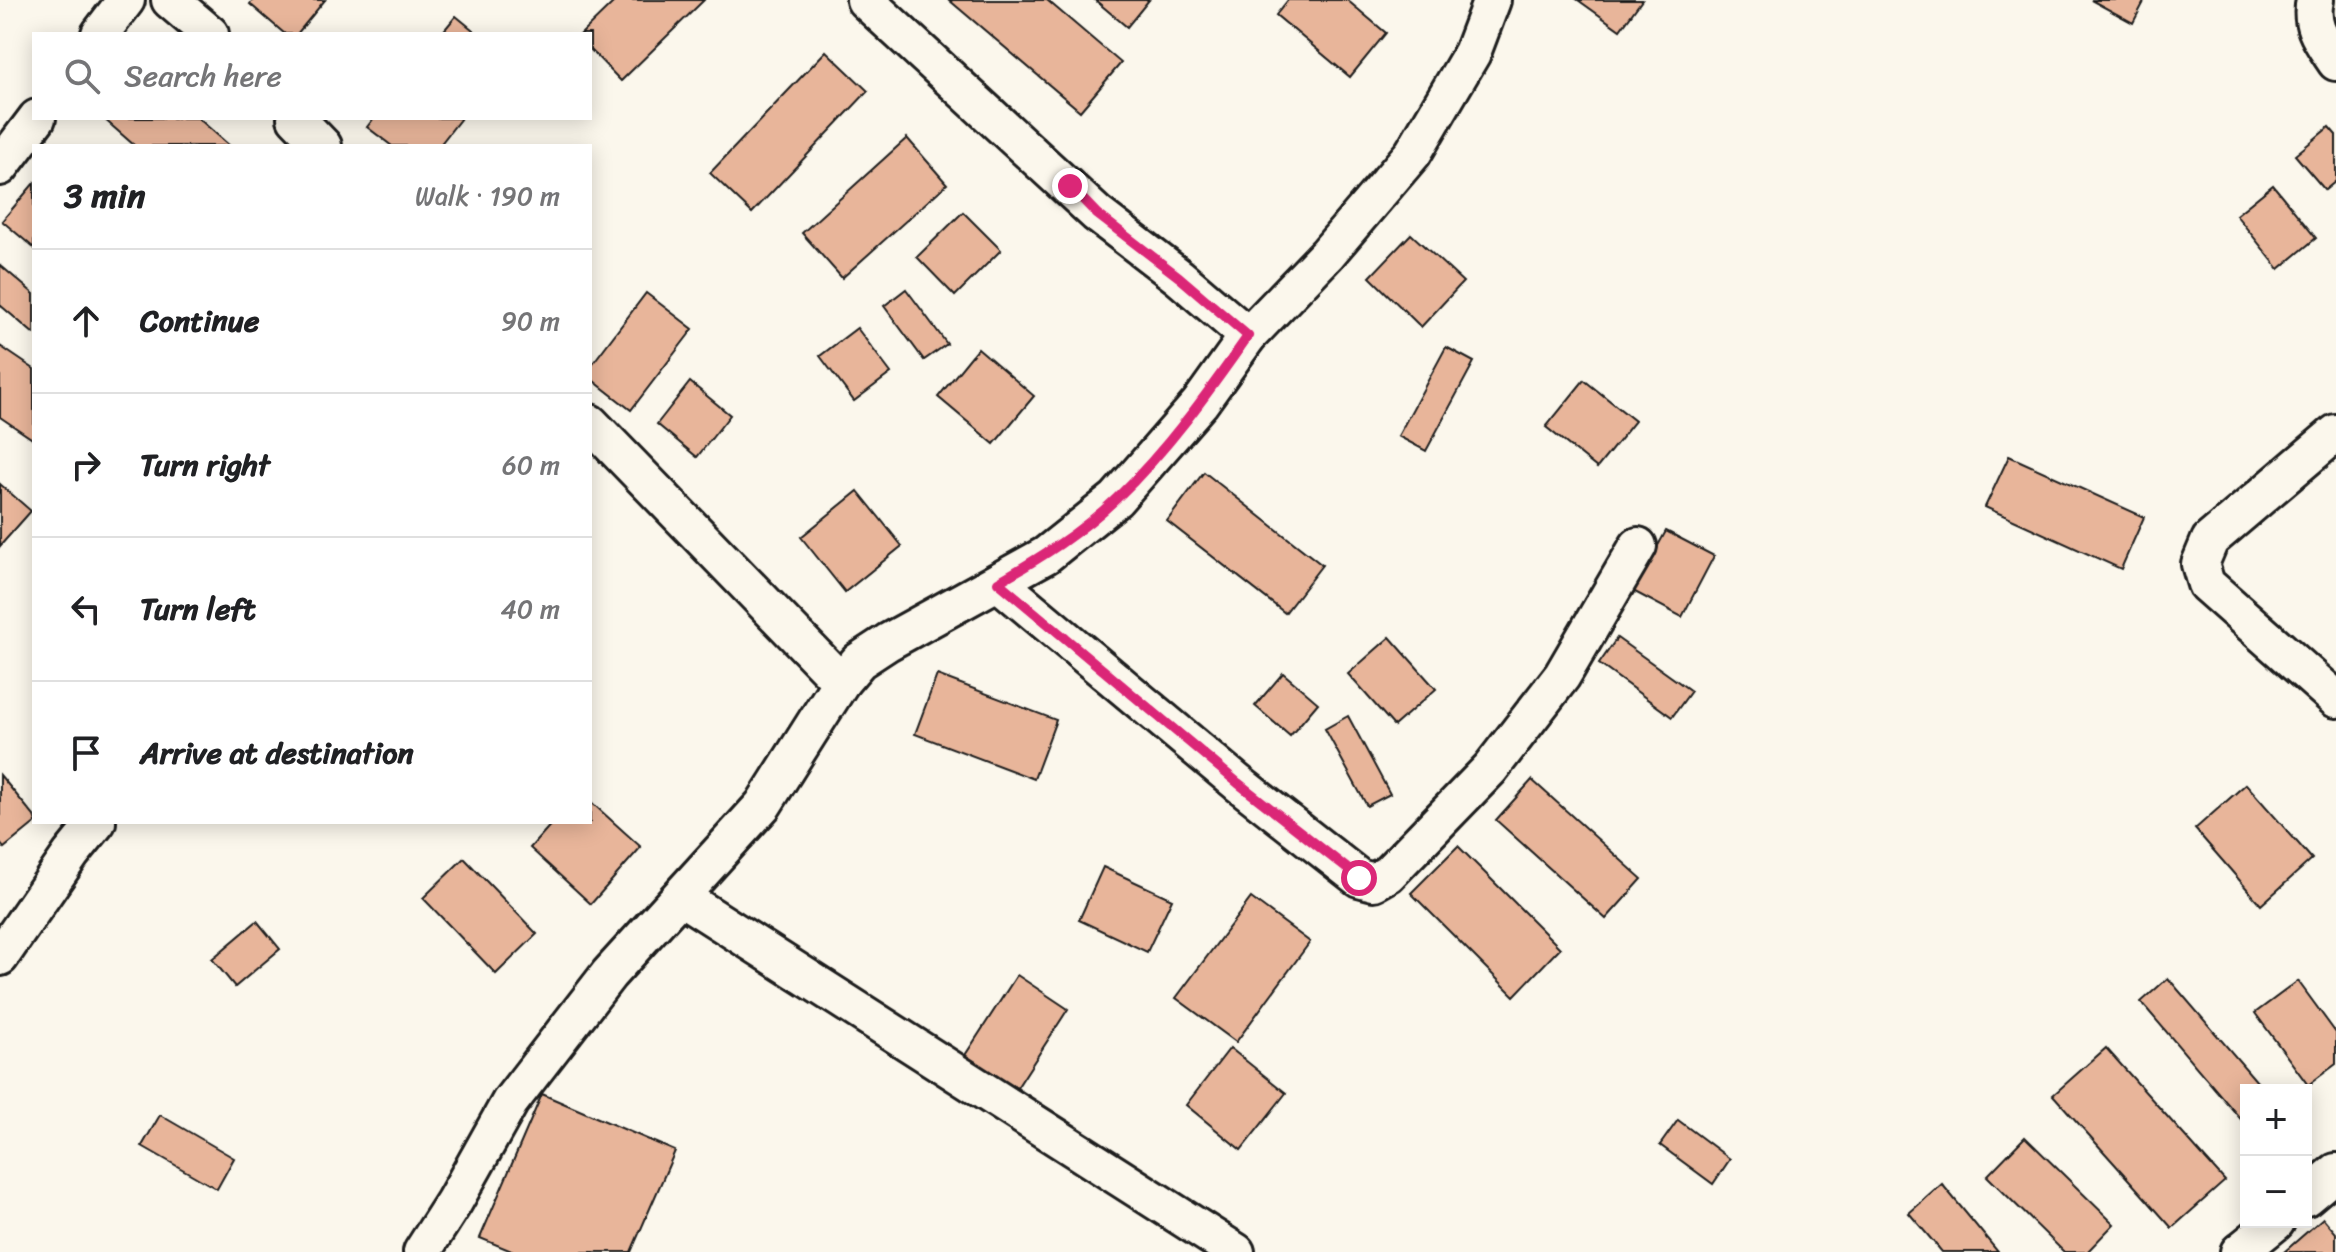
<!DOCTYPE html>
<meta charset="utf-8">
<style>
body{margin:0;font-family:Sriracha,sans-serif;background:#f6f6f6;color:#202124}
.controls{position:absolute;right:24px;bottom:24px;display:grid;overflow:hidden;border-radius:0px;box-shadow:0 4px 20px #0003}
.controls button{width:72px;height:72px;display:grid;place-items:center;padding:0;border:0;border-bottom:2px solid #e0e0e0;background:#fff;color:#202124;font:40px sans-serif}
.stop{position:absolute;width:24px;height:24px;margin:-18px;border:6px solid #db2777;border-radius:50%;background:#fff}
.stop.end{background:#db2777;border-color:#fff;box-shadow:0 2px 8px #0008}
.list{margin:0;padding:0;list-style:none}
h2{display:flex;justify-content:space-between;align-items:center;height:104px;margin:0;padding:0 32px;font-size:34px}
h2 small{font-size:26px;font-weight:400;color:#757577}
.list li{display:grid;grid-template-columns:52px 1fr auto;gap:24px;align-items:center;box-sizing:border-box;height:144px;padding:0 32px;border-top:2px solid #e0e0e0}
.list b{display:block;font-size:30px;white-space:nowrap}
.list em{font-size:26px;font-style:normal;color:#757577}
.icon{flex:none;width:44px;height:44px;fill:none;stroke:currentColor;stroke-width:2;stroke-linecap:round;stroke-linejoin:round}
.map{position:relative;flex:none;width:2336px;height:1252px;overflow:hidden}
.search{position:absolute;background:#fff;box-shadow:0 4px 20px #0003;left:32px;top:32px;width:560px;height:88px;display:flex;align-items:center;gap:20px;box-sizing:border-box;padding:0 28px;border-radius:0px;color:#757577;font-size:30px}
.panel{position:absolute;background:#fff;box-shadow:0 4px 20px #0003;left:32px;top:144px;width:560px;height:680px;border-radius:0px}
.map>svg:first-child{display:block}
.building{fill:#e8b59a;stroke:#1c1c1c;stroke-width:2}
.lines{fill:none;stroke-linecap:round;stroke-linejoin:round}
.minor-casing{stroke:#1c1c1c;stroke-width:42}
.minor{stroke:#fbf7ec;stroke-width:36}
.route{stroke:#db2777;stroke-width:10}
</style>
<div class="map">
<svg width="2336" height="1252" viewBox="0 0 2336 1252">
<rect width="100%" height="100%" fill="#fbf7ec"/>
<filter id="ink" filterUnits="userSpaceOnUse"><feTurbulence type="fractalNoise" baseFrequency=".0125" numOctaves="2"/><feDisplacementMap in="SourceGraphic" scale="16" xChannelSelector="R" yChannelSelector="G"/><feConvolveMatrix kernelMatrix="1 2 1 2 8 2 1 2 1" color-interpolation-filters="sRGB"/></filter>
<g filter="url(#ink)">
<g class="building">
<polygon points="253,0 325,0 297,34 285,34 250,4"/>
<polygon points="616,0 704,0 621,81 590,49 590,34 581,34"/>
<polygon points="949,0 1047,0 1121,63 1080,111"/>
<polygon points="1095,0 1149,0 1127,27"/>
<polygon points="1288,0 1347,0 1386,33 1350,77 1276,15"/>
<polygon points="1578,0 1642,0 1620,30"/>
<polygon points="2091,0 2145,0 2133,23"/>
<polygon points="456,16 478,34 441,34"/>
<polygon points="826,51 868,91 752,213 710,173"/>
<polygon points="103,118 198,118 230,146 135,146"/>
<polygon points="374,118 461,118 439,146 392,146 367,127"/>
<polygon points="2329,127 2336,135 2336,181 2325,190 2295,155"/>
<polygon points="907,138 947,184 842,278 802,233"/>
<polygon points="34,183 34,248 2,221"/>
<polygon points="2273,185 2316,238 2279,269 2236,215"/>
<polygon points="963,212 1001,250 955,296 917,257"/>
<polygon points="1411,234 1463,282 1421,327 1370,277"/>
<polygon points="0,265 34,294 34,334 0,305"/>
<polygon points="906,289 947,344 924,360 884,306"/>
<polygon points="646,293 693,329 631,410 590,378 590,367"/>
<polygon points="857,328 891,373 854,401 820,356"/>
<polygon points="0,346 34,369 34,440 0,417"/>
<polygon points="1446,347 1474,362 1426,451 1398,436"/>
<polygon points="978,348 1034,396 994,444 938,397"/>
<polygon points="1584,380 1635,421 1597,468 1546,427"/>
<polygon points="690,382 730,415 697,457 657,424"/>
<polygon points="2009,456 2144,517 2121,569 1985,507"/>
<polygon points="1204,472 1322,565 1285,613 1167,521"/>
<polygon points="0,484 31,511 0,546"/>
<polygon points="858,491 902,546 845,592 801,537"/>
<polygon points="1666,531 1714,556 1682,617 1633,591"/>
<polygon points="1390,637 1436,689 1394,726 1348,674"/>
<polygon points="1617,638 1691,691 1672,717 1599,664"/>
<polygon points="1283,673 1318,703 1290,736 1255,706"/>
<polygon points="937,675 1056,720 1034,779 915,734"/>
<polygon points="1348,716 1390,794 1367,806 1325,729"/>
<polygon points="0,775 34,816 36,822 4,848 0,843"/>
<polygon points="1532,780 1642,879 1606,919 1496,820"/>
<polygon points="2246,784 2312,859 2261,905 2195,829"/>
<polygon points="590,801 641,847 591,904 530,848 553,822 590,822"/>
<polygon points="1458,846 1560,948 1514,996 1411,893"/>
<polygon points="464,858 537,934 496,974 423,898"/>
<polygon points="1103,867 1172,899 1147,952 1079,920"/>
<polygon points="1251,898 1310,942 1236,1042 1176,998"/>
<polygon points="257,921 280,949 235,987 212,959"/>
<polygon points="1017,975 1068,1009 1011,1097 960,1063"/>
<polygon points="2168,978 2264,1090 2246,1090 2244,1123 2141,1002"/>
<polygon points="2298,981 2336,1033 2336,1064 2308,1085 2255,1013"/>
<polygon points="1230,1048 1286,1093 1241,1150 1186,1105"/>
<polygon points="2106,1048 2225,1181 2172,1228 2053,1095"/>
<polygon points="542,1094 675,1151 631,1252 514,1252 480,1238"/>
<polygon points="160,1115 234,1158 217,1189 142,1146"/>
<polygon points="1678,1120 1730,1159 1713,1184 1660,1145"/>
<polygon points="2025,1137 2114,1224 2087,1252 2064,1252 1987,1176"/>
<polygon points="1942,1184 1998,1252 1942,1252 1909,1213"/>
<polygon points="2323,1218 2336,1233 2336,1252 2284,1252"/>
</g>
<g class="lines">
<defs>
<g id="minor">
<polyline points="170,0 210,34"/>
<polyline points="865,0 1097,214 1179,277 1248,336"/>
<path d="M2315,0C2309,26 2322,41 2336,62"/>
<polyline points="100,34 126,0"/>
<polyline points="296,118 323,146"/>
<polyline points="0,167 37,118"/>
<polyline points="2336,433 2210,540 2200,564 2206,584 2336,699"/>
<polyline points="998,582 1238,783 1359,878 1374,882 1388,874 1490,769 1562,676 1638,546"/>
<polyline points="841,682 859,661 888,642 1046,555 1116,499 1200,403 1248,336 1327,254 1413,153 1472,53 1492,0"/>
<polyline points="681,897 1236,1252"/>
<polyline points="0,957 71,854 97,822"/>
<polyline points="2306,1197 2336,1172"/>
<polyline points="422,1252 454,1202 510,1102 609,974 763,805 841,682 590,423"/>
<polyline points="2239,1252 2276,1222"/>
</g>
</defs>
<use href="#minor" class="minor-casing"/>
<use href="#minor" class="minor"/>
</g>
</g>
<g class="lines" filter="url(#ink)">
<path class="route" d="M1070,186L1097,214L1179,277L1248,336C1208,393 1167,450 1117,498C1082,532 1040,558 998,582L1238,783L1359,878"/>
</g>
</svg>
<div class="controls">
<button>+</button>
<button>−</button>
</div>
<div class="stop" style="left:1359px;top:878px"></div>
<div class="stop end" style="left:1070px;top:186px"></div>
<div class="search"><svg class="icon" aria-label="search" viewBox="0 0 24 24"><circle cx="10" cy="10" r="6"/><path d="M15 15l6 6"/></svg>Search here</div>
<section class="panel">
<h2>3 min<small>Walk · 190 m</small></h2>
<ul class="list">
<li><svg class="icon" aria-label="ahead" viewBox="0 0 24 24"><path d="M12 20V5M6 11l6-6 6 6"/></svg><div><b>Continue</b></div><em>90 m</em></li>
<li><svg class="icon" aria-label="right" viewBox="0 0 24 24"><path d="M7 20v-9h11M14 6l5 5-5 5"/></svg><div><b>Turn right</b></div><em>60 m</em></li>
<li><svg class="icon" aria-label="left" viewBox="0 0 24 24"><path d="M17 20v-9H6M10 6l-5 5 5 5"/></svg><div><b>Turn left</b></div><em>40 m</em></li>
<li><svg class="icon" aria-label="arrive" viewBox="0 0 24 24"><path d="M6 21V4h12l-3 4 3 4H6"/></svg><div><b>Arrive at destination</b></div></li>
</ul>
</section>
</div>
